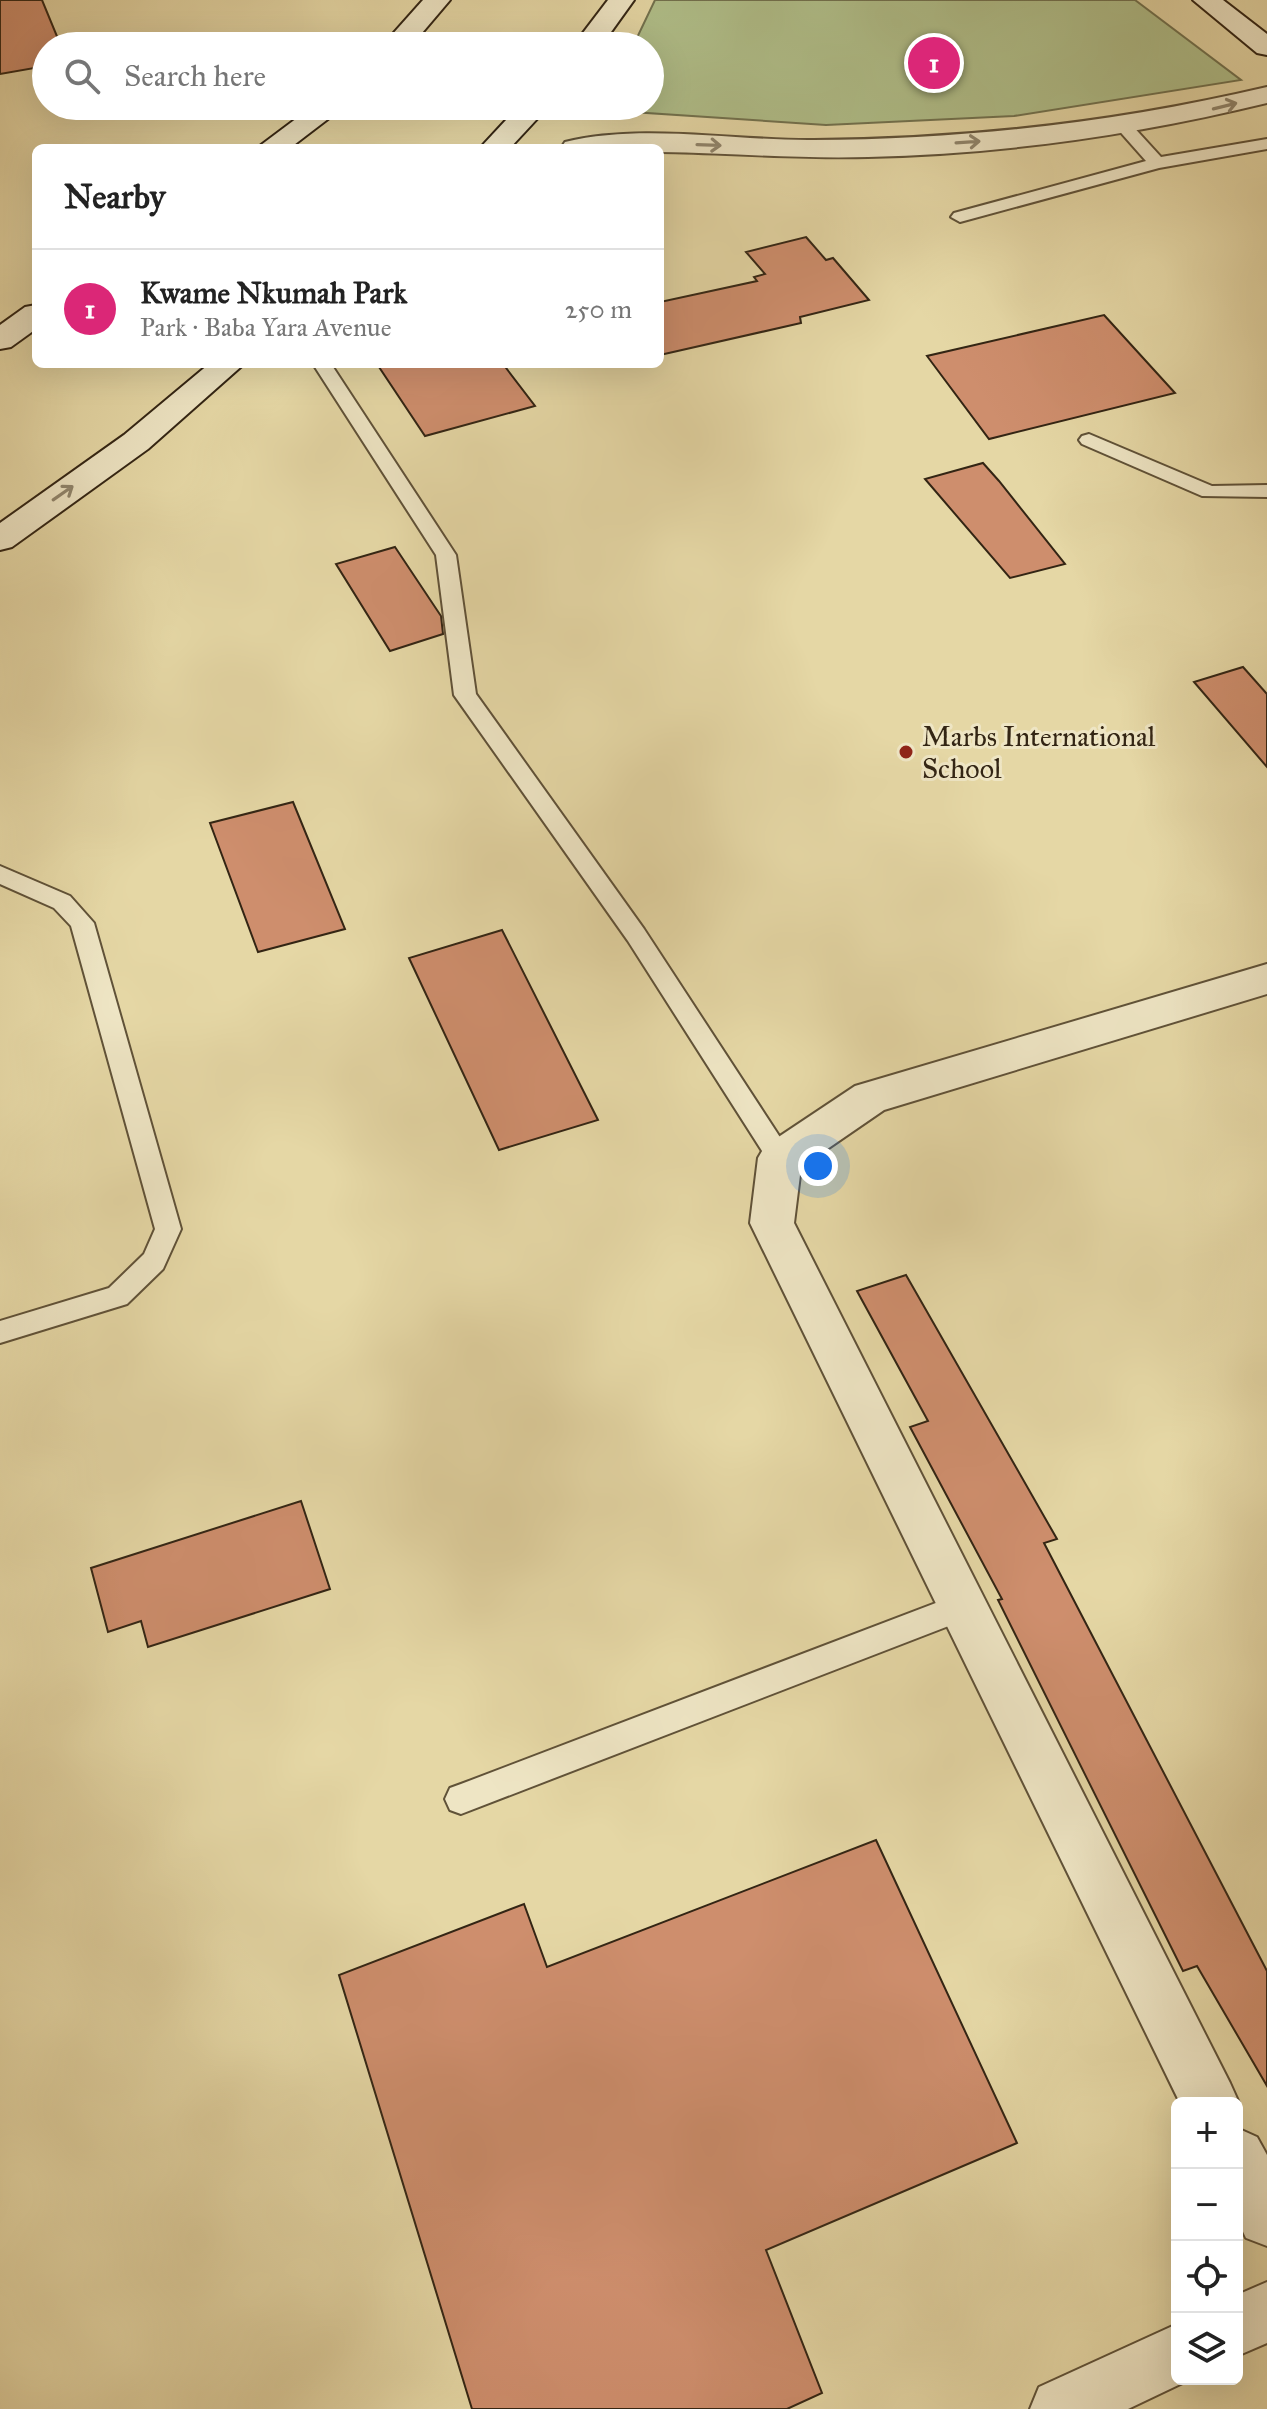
<!DOCTYPE html>
<meta charset="utf-8">
<style>
body{margin:0;font-family:"IM FELL Great Primer",serif;background:#f6f6f6;color:#222}
.controls{position:absolute;right:24px;bottom:24px;display:grid;overflow:hidden;border-radius:12px;box-shadow:0 8px 32px #0002}
.controls button{width:72px;height:72px;display:grid;place-items:center;padding:0;border:0;border-bottom:2px solid #e0e0e0;background:#fff;color:#222;font:40px sans-serif}
.you{position:absolute;left:818px;top:1166px;width:28px;height:28px;margin:-20px;border:6px solid #fff;border-radius:50%;background:#1a73e8;box-shadow:0 0 0 12px #1a73e833}
.badge{display:grid;place-items:center;width:52px;height:52px;border-radius:50%;background:#db2777;color:#fff;font-size:26px;font-weight:700}
.pin{position:absolute;translate:-50% -50%;border:4px solid #fff;box-shadow:0 2px 8px #0006}
.list{margin:0;padding:0;list-style:none}
h2{display:flex;justify-content:space-between;align-items:center;height:104px;margin:0;padding:0 32px;font-size:34px}
h2 small{font-size:26px;font-weight:400;color:#767676}
.list li{display:grid;grid-template-columns:52px 1fr auto;gap:24px;align-items:center;box-sizing:border-box;height:120px;padding:0 32px;border-top:2px solid #e0e0e0}
.list b{display:block;font-size:30px;white-space:nowrap}
.list p{margin:0;font-size:26px;white-space:nowrap;color:#767676}
.list em{font-size:26px;font-style:normal;color:#767676}
.icon{flex:none;width:44px;height:44px;fill:none;stroke:currentColor;stroke-width:2;stroke-linecap:round;stroke-linejoin:round}
.map{position:relative;flex:none;width:1267px;height:2409px;overflow:hidden}
.search{position:absolute;background:#fff;box-shadow:0 8px 32px #0002;left:32px;top:32px;width:632px;height:88px;display:flex;align-items:center;gap:20px;box-sizing:border-box;padding:0 28px;border-radius:44px;color:#767676;font-size:30px}
.panel{position:absolute;background:#fff;box-shadow:0 8px 32px #0002;left:32px;top:144px;width:632px;height:224px;border-radius:12px}
.map>svg:first-child{display:block}
.green{fill:#b0bf8a;stroke:#72724f;stroke-width:2}
.building{fill:#ce8e6d;stroke:#332514;stroke-width:2}
.lines{fill:none;stroke-linecap:round;stroke-linejoin:round}
.service-casing{stroke:#605238;stroke-width:4}
.minor-casing{stroke:#605238;stroke-width:4}
.tertiary-casing{stroke:#605238;stroke-width:4}
.secondary-casing{stroke:#332514;stroke-width:4}
.service{fill:#eee5c4;fill-rule:evenodd}
.minor{fill:#eee5c4;fill-rule:evenodd}
.tertiary{fill:#eee5c4;fill-rule:evenodd}
.secondary{fill:#eee5c4;fill-rule:evenodd}
.oneway{stroke:#90856c}
.poi-dot{fill:#8f2418;stroke:#eee5c4;stroke-width:3}
.labels{text-anchor:middle;dominant-baseline:central;stroke-width:6;stroke-linejoin:round;paint-order:stroke}
.poi-label{font-size:28px;fill:#332514;stroke:#eee5c4;text-anchor:start}
</style>
<div class="map">
<svg width="1267" height="2409" viewBox="0 0 1267 2409">
<rect width="100%" height="100%" fill="#e5d7a5"/>
<filter id="stains"><feTurbulence type="fractalNoise" baseFrequency=".0025" numOctaves="4"/><feColorMatrix values="0 0 0 0 .2 0 0 0 0 .09 0 0 0 0 .02 0 0 0 .5 -.17"/></filter>
<radialGradient id="worn" r=".72"><stop offset=".6" stop-color="#630" stop-opacity="0"/><stop offset="1" stop-color="#630" stop-opacity=".3"/></radialGradient>
<polygon class="green" points="655,0 1135,0 1241,80 1014,116 826,125 602,110 604,106 650,106 650,46 633,46"/>
<g class="building">
<polygon points="0,0 42,0 61,46 46,46 46,66 0,74"/>
<polygon points="806,237 826,260 833,258 869,300 800,317 801,323 660,355 660,302 757,281 754,277 765,274 746,252"/>
<polygon points="1104,315 1175,393 989,439 927,356"/>
<polygon points="377,364 503,364 535,406 425,436"/>
<polygon points="983,463 999,481 1065,564 1010,578 925,479"/>
<polygon points="395,547 441,616 443,634 390,651 336,564"/>
<polygon points="1243,667 1267,694 1267,767 1194,682"/>
<polygon points="293,802 345,929 258,952 210,823"/>
<polygon points="502,930 598,1120 499,1150 409,958"/>
<polygon points="906,1275 1057,1539 1044,1543 1267,1971 1267,2086 1197,1966 1183,1971 998,1600 1002,1599 910,1427 928,1421 857,1291"/>
<polygon points="301,1501 330,1589 148,1647 141,1621 108,1632 91,1568"/>
<polygon points="876,1840 1017,2143 766,2250 822,2393 787,2409 472,2409 339,1975 524,1904 547,1967"/>
</g>
<g class="lines">
<defs>
<g id="service">
<polygon points="1123,121 1129,122 1161,157 1267,139 1267,149 1159,168 960,222 951,217 954,213 1146,161 1115,126"/>
<polygon points="313,364 331,364 456,555 476,694 644,929 789,1151 793,1158 789,1165 780,1168 771,1165 628,941 454,695 436,555"/>
<polygon points="1089,434 1212,486 1267,485 1267,497 1202,496 1082,444 1079,440 1082,436"/>
<polygon points="0,866 70,896 94,923 181,1229 163,1269 127,1304 0,1343 0,1321 109,1288 144,1254 155,1229 71,926 54,908 0,884"/>
<polygon points="962,1593 972,1597 977,1607 972,1617 461,1814 450,1810 445,1799 450,1788 461,1784"/>
</g>
<g id="minor">
<polygon points="1267,964 1267,994 884,1110 801,1167 794,1223 1230,2083 1239,2103 1237,2107 1237,2103 1180,2103 750,1223 758,1158 765,1146 855,1086"/>
<polygon points="1237,2128 1257,2137 1267,2155 1267,2246 1246,2238 1237,2219"/>
<polygon points="1267,2282 1267,2343 1237,2356 1237,2295"/>
<polygon points="1177,2324 1177,2379 1191,2379 1128,2409 1030,2409 1039,2387"/>
</g>
<path id="tertiary" d="M1267,87V103C1136,135 1003,154 868,157C798,159 729,153 660,152V148H561L565,142C642,123 735,141 814,140C968,139 1118,122 1267,87Z"/>
<g id="secondary">
<polygon points="423,0 450,0 411,46 382,46"/>
<polygon points="608,0 634,0 601,46 573,46"/>
<polygon points="1193,0 1223,0 1267,34 1267,55 1257,53"/>
<polygon points="313,106 345,106 290,148 257,148"/>
<polygon points="519,106 549,106 510,148 480,148"/>
<polygon points="36,305 36,329 11,347 0,349 0,325 25,307"/>
<polygon points="209,364 244,364 148,449 12,547 0,550 0,523 124,435"/>
</g>
</defs>
<use href="#service" class="service-casing"/>
<use href="#minor" class="minor-casing"/>
<use href="#tertiary" class="tertiary-casing"/>
<use href="#secondary" class="secondary-casing"/>
<use href="#service" class="service"/>
<use href="#minor" class="minor"/>
<use href="#tertiary" class="tertiary"/>
<use href="#secondary" class="secondary"/>
</g>
<defs><path id="oneway-shaft" d="M-6 0H5M1.5-3L5.5 0L1.5 3" fill="none" stroke-width="1.6" stroke-linecap="round" stroke-linejoin="round" transform="scale(2)"/></defs>
<g class="oneway">
<use href="#oneway-shaft" transform="translate(1225 106) rotate(-14)"/>
<use href="#oneway-shaft" transform="translate(968 142) rotate(-4)"/>
<use href="#oneway-shaft" transform="translate(709 145) rotate(2)"/>
<use href="#oneway-shaft" transform="translate(63 493) rotate(-35)"/>
</g>
<circle class="poi-dot" cx="906" cy="752" r="8"/>
<g class="labels">
<g class="poi-label">
<text x="922" y="736">Marbs International<tspan x="922" dy="32">School</tspan></text>
</g>
</g>
<rect width="100%" height="100%" filter="url(#stains)"/>
<rect width="100%" height="100%" fill="url(#worn)"/>
</svg>
<div class="controls">
<button>+</button>
<button>−</button>
<button><svg class="icon" aria-label="locate" viewBox="0 0 24 24"><circle cx="12" cy="12" r="6"/><path d="M12 2v4M12 18v4M2 12h4M18 12h4"/></svg></button>
<button><svg class="icon" aria-label="layers" viewBox="0 0 24 24"><path d="M12 4l9 5-9 5-9-5zM3 14l9 5 9-5"/></svg></button>
</div>
<div class="you"></div>
<div class="pin badge" style="left:934px;top:63px">1</div>
<div class="search"><svg class="icon" aria-label="search" viewBox="0 0 24 24"><circle cx="10" cy="10" r="6"/><path d="M15 15l6 6"/></svg>Search here</div>
<section class="panel">
<h2>Nearby<small></small></h2>
<ul class="list">
<li><span class="badge">1</span><div><b>Kwame Nkumah Park</b><p>Park · Baba Yara Avenue</p></div><em>250 m</em></li>
</ul>
</section>
</div>
